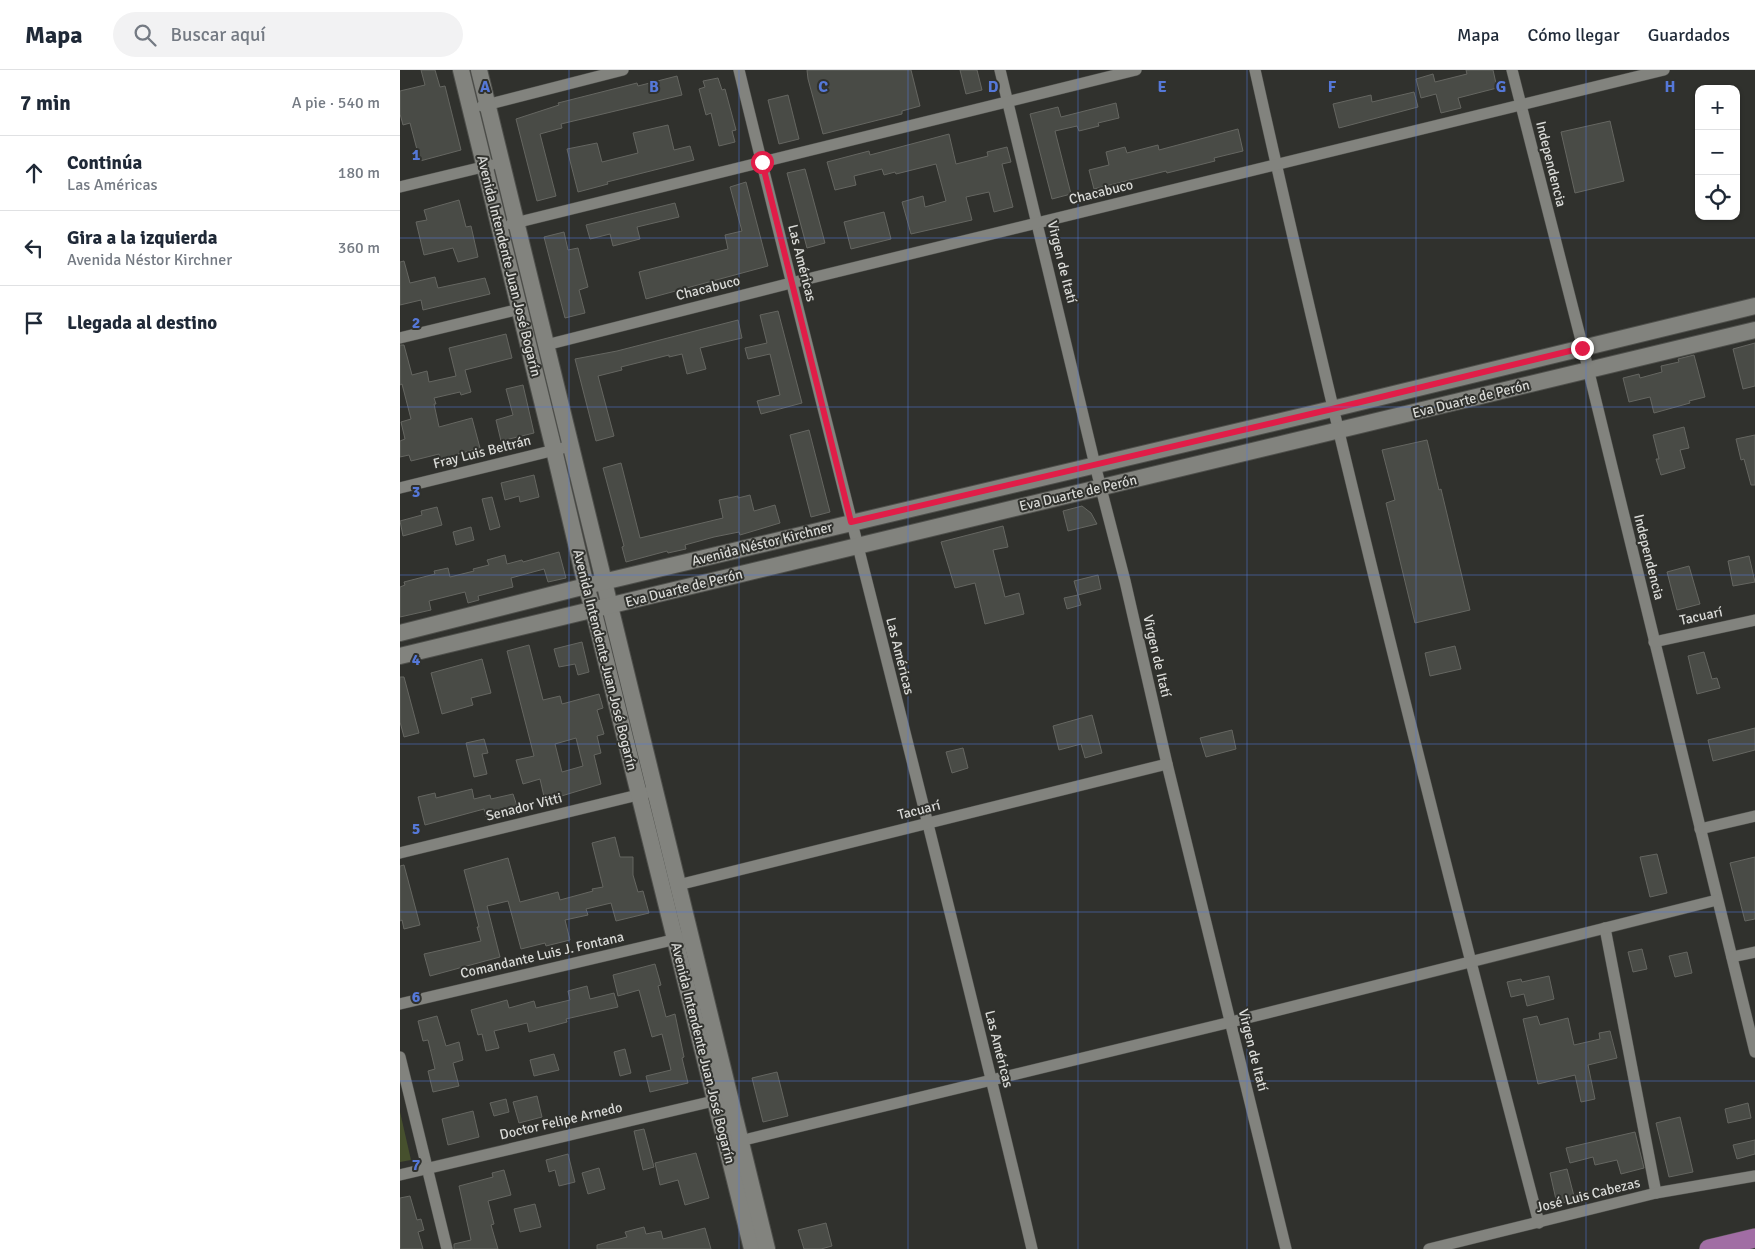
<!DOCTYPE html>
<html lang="es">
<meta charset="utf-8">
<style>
body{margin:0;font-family:Signika,sans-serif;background:#f2f2f3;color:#1f2937}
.controls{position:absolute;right:15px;top:15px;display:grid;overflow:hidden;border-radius:10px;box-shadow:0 1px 4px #0004}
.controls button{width:45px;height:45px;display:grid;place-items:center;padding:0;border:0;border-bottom:1px solid #e0e1e3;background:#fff;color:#1f2937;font:25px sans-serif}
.stop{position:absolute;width:15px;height:15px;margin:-11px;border:4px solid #e11d48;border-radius:50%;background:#fff}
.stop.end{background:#e11d48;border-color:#fff;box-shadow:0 1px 5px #0008}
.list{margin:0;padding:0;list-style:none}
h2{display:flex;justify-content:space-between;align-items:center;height:65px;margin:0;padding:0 20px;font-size:21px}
h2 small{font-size:16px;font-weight:400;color:#747a83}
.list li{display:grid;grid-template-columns:32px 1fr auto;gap:15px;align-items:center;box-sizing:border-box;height:75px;padding:0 20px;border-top:1px solid #e0e1e3}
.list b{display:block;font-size:19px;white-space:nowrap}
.list p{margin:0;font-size:16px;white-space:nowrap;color:#747a83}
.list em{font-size:16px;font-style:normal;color:#747a83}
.icon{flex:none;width:28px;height:28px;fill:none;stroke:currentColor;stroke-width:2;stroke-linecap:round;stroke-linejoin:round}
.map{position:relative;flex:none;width:1355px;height:1179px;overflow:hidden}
header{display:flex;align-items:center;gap:30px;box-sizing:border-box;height:70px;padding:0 25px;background:#fff;border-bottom:1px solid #e0e1e3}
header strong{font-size:24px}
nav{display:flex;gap:28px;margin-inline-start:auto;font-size:18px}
.search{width:350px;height:45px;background:#f2f2f3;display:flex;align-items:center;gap:12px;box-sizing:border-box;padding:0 18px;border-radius:28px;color:#747a83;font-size:19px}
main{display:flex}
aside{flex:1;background:#fff}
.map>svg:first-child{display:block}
.green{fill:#46502d}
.building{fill:#494b46;stroke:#656661;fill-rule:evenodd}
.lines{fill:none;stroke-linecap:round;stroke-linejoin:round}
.street-casing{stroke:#4e4f4b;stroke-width:12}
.secondary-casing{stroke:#4e4f4b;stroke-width:18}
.primary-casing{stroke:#4e4f4b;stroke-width:20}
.street{stroke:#82837e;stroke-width:11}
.secondary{stroke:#82837e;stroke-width:16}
.primary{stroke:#a16da4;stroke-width:19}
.route{stroke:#e11d48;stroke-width:6}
.grid{fill:none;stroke:#5578d8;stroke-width:1;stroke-opacity:0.55}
.labels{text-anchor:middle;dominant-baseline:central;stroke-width:4;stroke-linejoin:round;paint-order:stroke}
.street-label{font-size:14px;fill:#d9dad7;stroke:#30312d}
.grid-label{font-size:16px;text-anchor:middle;font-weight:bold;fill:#5578d8;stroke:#30312d;stroke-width:4;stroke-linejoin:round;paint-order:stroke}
</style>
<header>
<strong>Mapa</strong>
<div class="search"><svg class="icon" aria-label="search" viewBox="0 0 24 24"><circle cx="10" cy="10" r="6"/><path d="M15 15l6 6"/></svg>Buscar aquí</div>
<nav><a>Mapa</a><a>Cómo llegar</a><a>Guardados</a></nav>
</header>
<main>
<aside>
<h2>7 min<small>A pie · 540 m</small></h2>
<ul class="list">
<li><svg class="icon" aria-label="ahead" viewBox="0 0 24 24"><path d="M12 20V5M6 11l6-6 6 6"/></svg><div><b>Continúa</b><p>Las Américas</p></div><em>180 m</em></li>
<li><svg class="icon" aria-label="left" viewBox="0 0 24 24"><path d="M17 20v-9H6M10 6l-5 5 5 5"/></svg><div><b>Gira a la izquierda</b><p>Avenida Néstor Kirchner</p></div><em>360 m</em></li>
<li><svg class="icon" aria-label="arrive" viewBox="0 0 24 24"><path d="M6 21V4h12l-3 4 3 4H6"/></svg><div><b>Llegada al destino</b></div></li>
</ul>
</aside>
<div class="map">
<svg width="1355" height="1179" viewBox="0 0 1355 1179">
<rect width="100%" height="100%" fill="#30312d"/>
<polygon class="green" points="0,1042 11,1090 0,1092"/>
<g class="building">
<polygon points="21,0 35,0 40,17 45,16 61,80 20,91 10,53 3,55 0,44 0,21 25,15"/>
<polygon points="407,0 511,0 520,36 502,41 502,44 423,64 408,9"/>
<polygon points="560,0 577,0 582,20 566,24"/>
<polygon points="1066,0 1093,0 1097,18 1058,28 1061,38 1041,43 1036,24 1021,28 1016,9 1033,4 1035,12 1067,4"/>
<polygon points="277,6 282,25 161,54 162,58 140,64 156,126 137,131 116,49 159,35 158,33 237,13 238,16"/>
<polygon points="318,8 322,20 325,19 336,60 332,61 335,72 319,76 311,43 306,45 299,19 305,17 303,11"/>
<polygon points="1014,22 1018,37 939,58 933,34 971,25 972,32"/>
<polygon points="388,25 399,69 379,74 368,30"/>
<polygon points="716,33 719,48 698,53 699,56 679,61 677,56 655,61 671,124 652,129 630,44 658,37 661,47"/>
<polygon points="1210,51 1224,111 1175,123 1161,62"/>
<polygon points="268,55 274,80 290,76 294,90 207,112 208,114 178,122 167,79 197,73 202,92 238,83 233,63"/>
<polygon points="838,59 843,81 814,88 815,91 767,103 766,101 694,119 689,100 709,95 706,82 725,77 727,83 758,75 759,80"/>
<polygon points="549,64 556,94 588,86 587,82 607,77 611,92 602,94 613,137 594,142 589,122 566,127 572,150 511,164 502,132 523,126 525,137 546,131 536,94 496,104 495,102 484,105 482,99 454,106 456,115 435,120 427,92 469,81 470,85"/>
<polygon points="405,99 425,173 407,178 387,103"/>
<polygon points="346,112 368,196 246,229 239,202 328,179 325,165 342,161 330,117"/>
<polygon points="59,130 66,157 71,156 78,187 58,192 53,178 24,185 16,152 27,150 24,140"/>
<polygon points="275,133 279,147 237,157 240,169 213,176 210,164 190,169 186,155"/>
<polygon points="484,142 491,169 451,179 444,152"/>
<polygon points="164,162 168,180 178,178 188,217 179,220 185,243 165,248 144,167"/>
<polygon points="4,191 10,213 35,207 38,218 85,208 90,224 23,240 21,230 0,235 0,192"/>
<polygon points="378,241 402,333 361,344 357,331 380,325 370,284 348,289 345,278 367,273 360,245"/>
<polygon points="338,250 342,268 300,278 306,299 287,304 282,284 269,287 269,285 221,297 222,300 198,306 214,366 196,371 175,289 217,281"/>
<polygon points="106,264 112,288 65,300 71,322 61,325 60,322 34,328 36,334 34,334 39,357 72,348 80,378 58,384 59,390 42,394 39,384 11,391 9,385 0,387 0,371 5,369 1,352 11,349 2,314 0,315 0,275 4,275 12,305 27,301 29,312 56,306 49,278"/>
<polygon points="1355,273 1355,316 1343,319 1333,279"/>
<polygon points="1294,285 1305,327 1289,331 1290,333 1254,343 1250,327 1229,332 1223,308 1239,304 1240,308 1262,302 1261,296 1279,292 1278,289"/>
<polygon points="123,315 134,363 101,371 96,350 113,345 106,319"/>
<polygon points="1284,357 1289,378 1280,380 1285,398 1261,405 1256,389 1259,389 1253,365"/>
<polygon points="409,360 430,442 411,447 390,365"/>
<polygon points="1355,365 1355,415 1351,415 1344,389 1341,390 1336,369"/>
<polygon points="1027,370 1039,420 1041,419 1070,540 1015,553 986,433 995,430 982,380"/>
<polygon points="221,393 240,468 323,448 319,430 338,426 338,428 350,425 354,441 375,435 380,453 340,465 339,462 314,467 285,475 286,479 268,483 267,481 226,492 222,477 224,476 203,398"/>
<polygon points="134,405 139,427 120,432 119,426 105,430 101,413"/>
<polygon points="92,427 100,457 90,460 82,429"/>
<polygon points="682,436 691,443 697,454 668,461 663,441"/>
<polygon points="37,437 42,455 3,466 0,451 22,445 21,441"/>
<polygon points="603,456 608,477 593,480 605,527 619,523 624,544 585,554 575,513 555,518 541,472"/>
<polygon points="71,457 74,470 56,475 53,462"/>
<polygon points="159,482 166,508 148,512 144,499 111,508 113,517 78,526 79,530 68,533 65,522 29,531 31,540 0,547 0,517 5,515 4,512 35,504 34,501 48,498 50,507 74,501 73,499 89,495 87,490 105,485 107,494 122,490 123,492"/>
<polygon points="1349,486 1355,512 1333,516 1328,491"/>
<polygon points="1289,496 1300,534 1277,540 1267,502"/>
<polygon points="698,505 701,519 678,525 674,511"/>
<polygon points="678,525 681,535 667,539 664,528"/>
<polygon points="182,572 189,602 178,605 175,594 159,597 154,579"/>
<path d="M129,575L143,630L160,626L162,634L199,624L203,638L197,640L204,664L197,666L201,683L194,685L201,714L145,731L140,709L123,714L116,690L134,686L107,581ZM176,668L183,696L162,702L155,674Z"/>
<polygon points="1055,576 1061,599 1030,606 1025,583"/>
<polygon points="1304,582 1312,609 1317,608 1320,618 1297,624 1288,586"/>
<polygon points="82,589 91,623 71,628 73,635 42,644 31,603"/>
<polygon points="0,607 4,607 19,663 4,667 0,652"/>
<polygon points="692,645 702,683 685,688 681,674 659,680 653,656"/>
<polygon points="1355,658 1355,680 1313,691 1308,670"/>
<polygon points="832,660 836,679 806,687 800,668"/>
<polygon points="84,669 88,683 82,684 87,704 74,707 66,673"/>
<polygon points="563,678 568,698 552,703 546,682"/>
<polygon points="72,719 74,729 90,725 91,729 113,724 118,739 86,747 84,739 25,755 18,727 35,723 36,728"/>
<polygon points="215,767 220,787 233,787 233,805 238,822 243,821 249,843 216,851 211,833 186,839 188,845 165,850 170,870 146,876 145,873 121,879 108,831 87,836 100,887 30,906 24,884 81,871 77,857 79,857 64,800 108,788 120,832 158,822 160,830 193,821 192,819 203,817 192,773"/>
<polygon points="1257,784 1267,823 1250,827 1240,787"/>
<polygon points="1355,787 1355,849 1345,851 1330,793"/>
<polygon points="4,795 20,855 4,859 2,850 0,851 0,796"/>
<polygon points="1242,879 1247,899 1233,902 1228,882"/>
<polygon points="1287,882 1292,903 1275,907 1269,886"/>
<polygon points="255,894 261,915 258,916 266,947 275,944 284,987 282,988 288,1013 250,1022 246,1006 271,1000 262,964 252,967 239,920 218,926 213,905"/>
<polygon points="1149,906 1154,929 1127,936 1124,924 1111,927 1107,912 1121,909 1122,912"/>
<polygon points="187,916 190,929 214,923 218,937 166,949 167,952 129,962 127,953 94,961 99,978 86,981 82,964 78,965 71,940 107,930 109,938 134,931 136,938 170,930 168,921"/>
<polygon points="37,946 46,976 59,972 63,990 53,993 59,1016 33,1022 28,1001 35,999 28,970 23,971 18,951"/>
<polygon points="1137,946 1140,955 1168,948 1174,975 1200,969 1199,963 1210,961 1217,988 1188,995 1195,1029 1181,1032 1175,1005 1138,1014 1123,949"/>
<polygon points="225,979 231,1003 220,1006 214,982"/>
<polygon points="154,984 159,1000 134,1006 130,990"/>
<polygon points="377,1002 388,1046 363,1052 352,1008"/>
<polygon points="137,1026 142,1047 119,1053 113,1032"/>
<polygon points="106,1029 109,1042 94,1046 90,1033"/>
<polygon points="1348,1033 1351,1048 1328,1053 1325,1039"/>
<polygon points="73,1041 79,1067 48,1075 42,1049"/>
<polygon points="1280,1047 1293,1102 1269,1107 1256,1053"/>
<polygon points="244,1059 254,1097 243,1100 234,1061"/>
<polygon points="1235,1062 1244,1098 1221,1104 1217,1090 1195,1095 1193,1087 1170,1093 1166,1078"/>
<polygon points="1355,1070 1355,1084 1337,1089 1333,1075"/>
<polygon points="296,1083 309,1128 285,1135 278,1110 260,1115 255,1093"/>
<polygon points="168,1084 175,1112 159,1116 155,1100 149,1102 146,1090"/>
<polygon points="199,1098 205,1119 188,1124 182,1103"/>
<polygon points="1167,1099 1175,1130 1157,1134 1150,1103"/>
<polygon points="104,1100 111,1125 88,1131 94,1154 91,1155 98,1179 54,1179 54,1174 71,1170 59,1116 93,1107 92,1103"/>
<polygon points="10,1126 17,1150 21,1149 24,1160 18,1162 23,1179 0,1179 0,1128"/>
<polygon points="135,1134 141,1157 120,1162 114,1139"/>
<polygon points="426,1153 432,1176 421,1179 404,1179 398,1160"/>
<polygon points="244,1157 246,1164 261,1161 263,1169 305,1158 311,1179 197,1179 197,1175 227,1167 225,1162"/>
</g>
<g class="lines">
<defs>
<g id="street">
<path d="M339,0C435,394 539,785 632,1179"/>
<polyline points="600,0 695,395 725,511 767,694 886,1179"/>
<path d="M855,0C941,386 1038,770 1139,1153"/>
<polyline points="1112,0 1183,278 1355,982"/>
<polyline points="82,36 223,0"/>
<polyline points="0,117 91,95"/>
<polyline points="111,154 736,0"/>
<polyline points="0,268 120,239"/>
<polyline points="146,275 391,213 1264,0"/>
<polyline points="0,418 171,376"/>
<polyline points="1254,572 1355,550"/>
<polyline points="1300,759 1355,746"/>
<polyline points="0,783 246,723"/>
<polyline points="278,815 767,694"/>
<polyline points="1205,858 1256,1123"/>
<polyline points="1332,887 1355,882"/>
<polyline points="0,934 281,868"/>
<polyline points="0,987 47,1179"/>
<polyline points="340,1071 831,952 1317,830"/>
<polyline points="0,1105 322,1029"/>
<polyline points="1029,1179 1256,1123 1355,1106"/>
</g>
<g id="secondary">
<polyline points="61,0 154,380 186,516 193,539 352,1179"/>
<polyline points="79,0 367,1179"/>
<polyline points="0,563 186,516 932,339 1355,236"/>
<polyline points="0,586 1355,260"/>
</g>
<polyline id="primary" points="1309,1179 1355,1168"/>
</defs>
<use href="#street" class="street-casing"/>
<use href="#secondary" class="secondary-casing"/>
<use href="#primary" class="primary-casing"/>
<use href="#street" class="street"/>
<use href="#secondary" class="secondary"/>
<use href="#primary" class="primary"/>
</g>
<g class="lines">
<polyline class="route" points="362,92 451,452 932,339 1182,278"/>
</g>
<path class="grid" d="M169,0V1179M339,0V1179M508,0V1179M678,0V1179M847,0V1179M1016,0V1179M1186,0V1179M0,168H1355M0,337H1355M0,505H1355M0,674H1355M0,842H1355M0,1011H1355"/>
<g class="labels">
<g class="street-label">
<text transform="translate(1151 94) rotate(76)">Independencia</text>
<text transform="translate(701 122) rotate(-14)">Chacabuco</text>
<text transform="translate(662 192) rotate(76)">Virgen de Itatí</text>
<text transform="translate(402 193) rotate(76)">Las Américas</text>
<text transform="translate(109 196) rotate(76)">Avenida Intendente Juan José Bogarín</text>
<text transform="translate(308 218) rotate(-14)">Chacabuco</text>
<text transform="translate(1071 329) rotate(-14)">Eva Duarte de Perón</text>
<text transform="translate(82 382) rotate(-14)">Fray Luis Beltrán</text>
<text transform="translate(678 423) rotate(-13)">Eva Duarte de Perón</text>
<text transform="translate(362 474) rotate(-14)">Avenida Néstor Kirchner</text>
<text transform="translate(1249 487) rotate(76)">Independencia</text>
<text transform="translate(284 518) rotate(-14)">Eva Duarte de Perón</text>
<text transform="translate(1301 546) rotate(-12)">Tacuarí</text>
<text transform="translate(500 586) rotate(76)">Las Américas</text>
<text transform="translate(757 586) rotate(77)">Virgen de Itatí</text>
<text transform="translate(205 590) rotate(76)">Avenida Intendente Juan José Bogarín</text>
<text transform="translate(124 737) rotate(-14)">Senador Vitti</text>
<text transform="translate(519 740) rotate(-14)">Tacuarí</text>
<text transform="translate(142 885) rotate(-13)">Comandante Luis J. Fontana</text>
<text transform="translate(599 979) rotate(76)">Las Américas</text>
<text transform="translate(853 980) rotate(76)">Virgen de Itatí</text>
<text transform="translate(303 983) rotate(76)">Avenida Intendente Juan José Bogarín</text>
<text transform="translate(161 1051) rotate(-13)">Doctor Felipe Arnedo</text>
<text transform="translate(1188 1125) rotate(-14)">José Luis Cabezas</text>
</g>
</g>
<g class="grid-label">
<text x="85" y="22">A</text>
<text x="254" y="22">B</text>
<text x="423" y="22">C</text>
<text x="593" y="22">D</text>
<text x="762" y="22">E</text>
<text x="932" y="22">F</text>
<text x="1101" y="22">G</text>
<text x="1270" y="22">H</text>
<text x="16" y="90">1</text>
<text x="16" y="258">2</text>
<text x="16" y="427">3</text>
<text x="16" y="595">4</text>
<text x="16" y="764">5</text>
<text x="16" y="932">6</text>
<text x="16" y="1100">7</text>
</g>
</svg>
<div class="controls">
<button>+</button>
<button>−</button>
<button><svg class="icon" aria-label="locate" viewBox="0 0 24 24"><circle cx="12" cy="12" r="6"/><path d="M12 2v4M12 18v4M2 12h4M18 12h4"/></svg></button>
</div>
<div class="stop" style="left:362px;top:92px"></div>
<div class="stop end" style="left:1182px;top:278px"></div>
</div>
</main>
